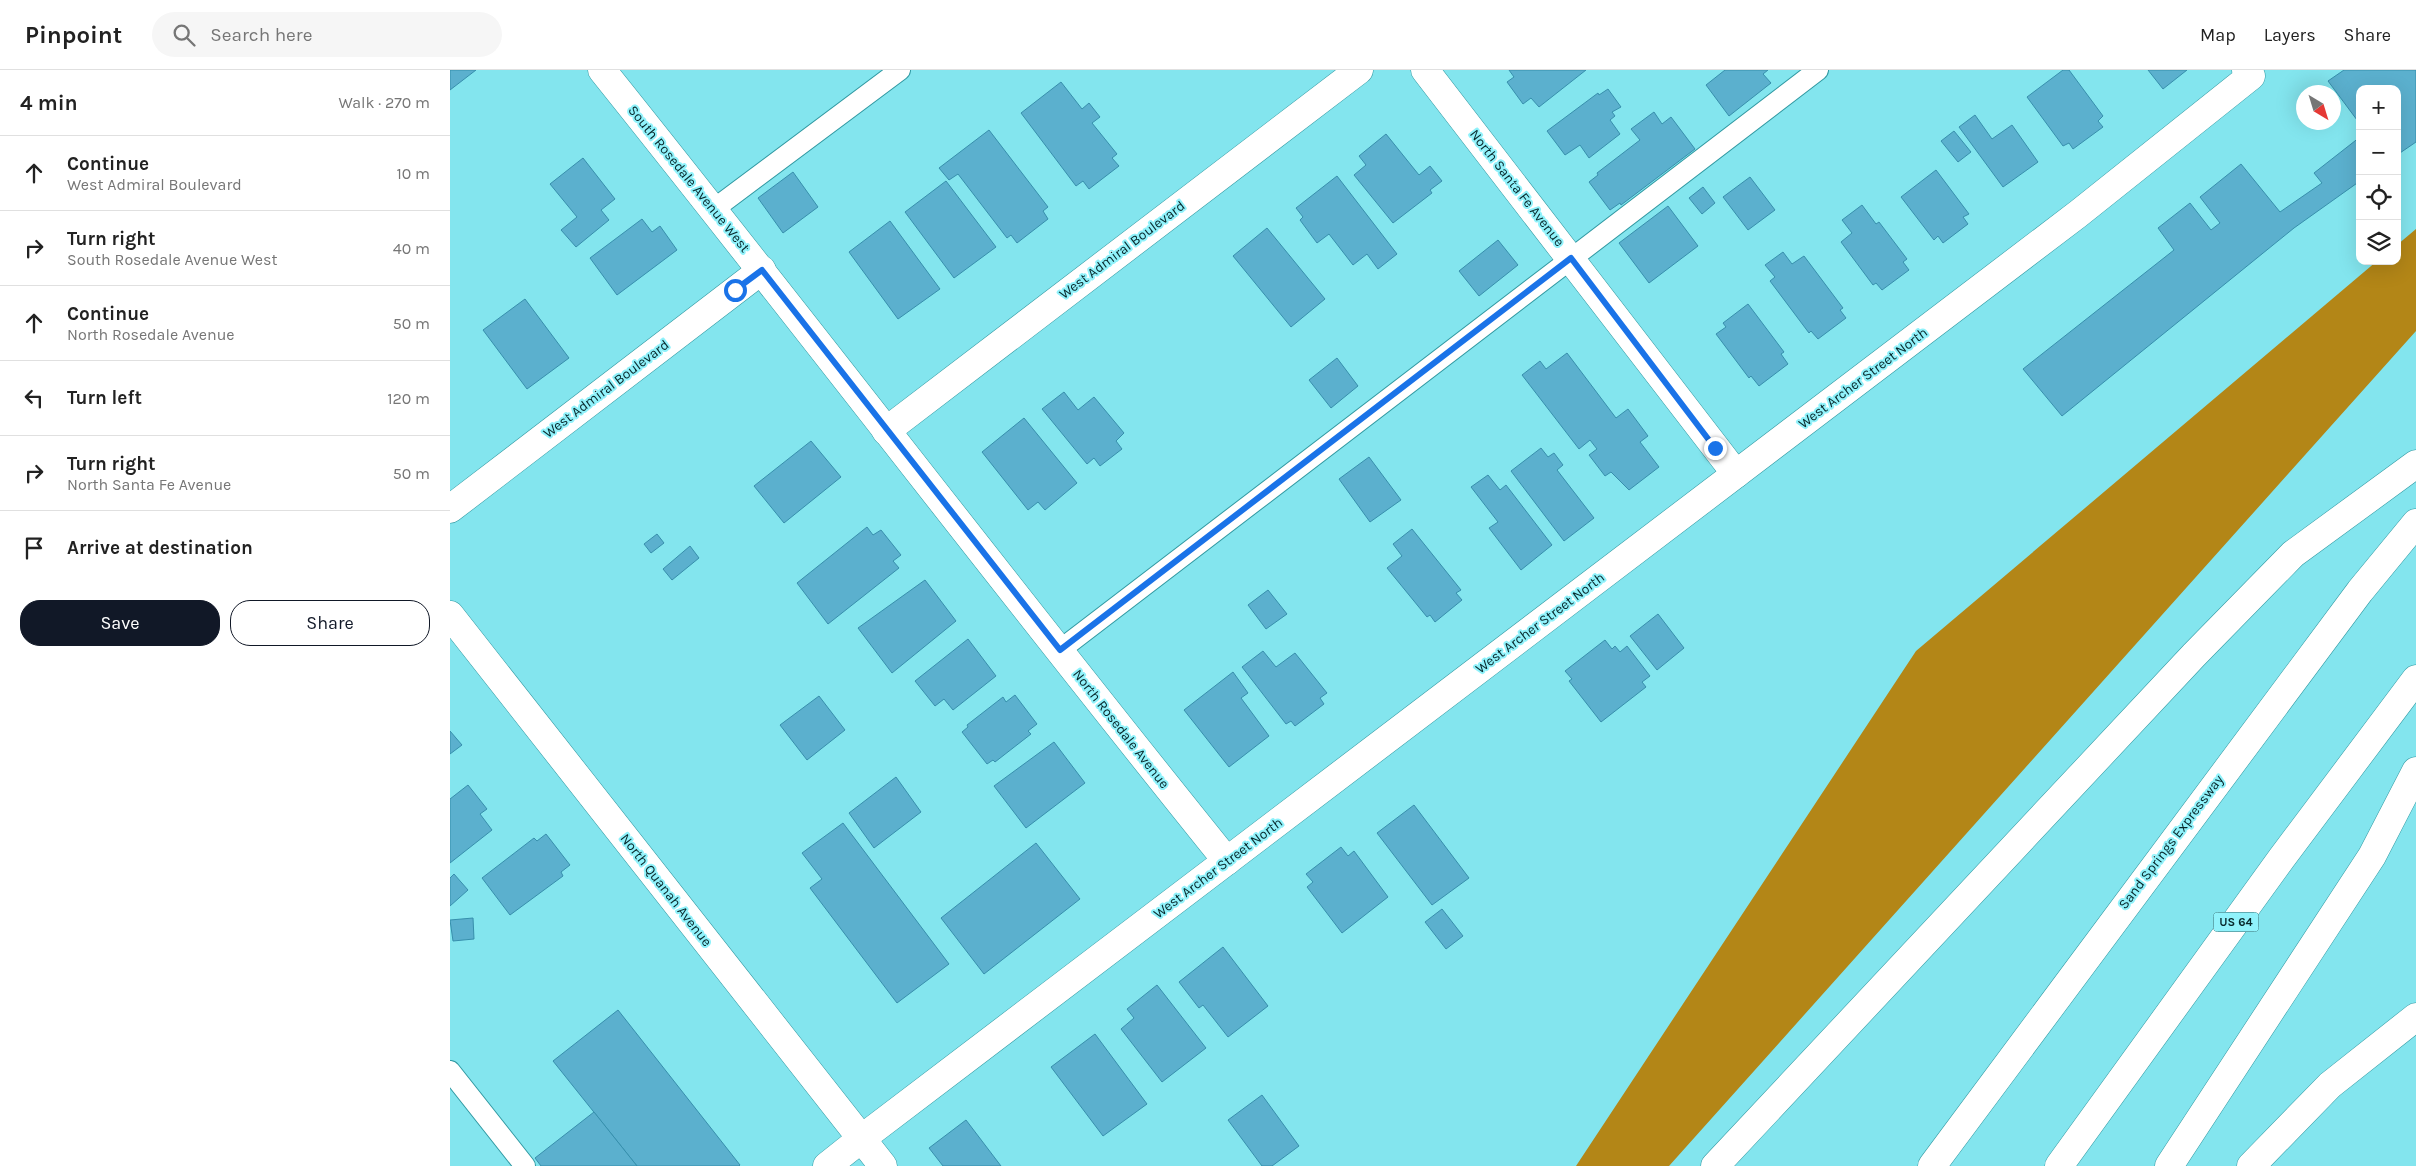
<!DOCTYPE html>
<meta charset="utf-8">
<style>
body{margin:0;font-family:Karla,sans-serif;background:#f6f6f6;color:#222}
.controls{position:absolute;right:15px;top:15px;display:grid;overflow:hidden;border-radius:10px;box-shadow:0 5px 20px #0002}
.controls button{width:45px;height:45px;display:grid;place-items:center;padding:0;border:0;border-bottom:1px solid #e0e0e0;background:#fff;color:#222;font:25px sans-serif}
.compass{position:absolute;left:1846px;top:15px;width:45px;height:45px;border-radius:50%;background:#fff;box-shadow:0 5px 20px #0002;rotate:142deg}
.stop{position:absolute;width:15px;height:15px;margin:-11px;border:4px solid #1a73e8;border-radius:50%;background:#fff}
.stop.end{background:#1a73e8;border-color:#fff;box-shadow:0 1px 5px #0008}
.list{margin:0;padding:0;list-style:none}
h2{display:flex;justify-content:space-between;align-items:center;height:65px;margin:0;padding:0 20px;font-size:21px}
h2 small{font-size:16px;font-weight:400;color:#767676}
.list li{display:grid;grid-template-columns:32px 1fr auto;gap:15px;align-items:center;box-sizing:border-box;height:75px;padding:0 20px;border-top:1px solid #e0e0e0}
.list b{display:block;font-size:19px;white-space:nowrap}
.list p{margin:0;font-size:16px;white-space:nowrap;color:#767676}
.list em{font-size:16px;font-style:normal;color:#767676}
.actions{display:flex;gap:10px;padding:15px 20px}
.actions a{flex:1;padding:11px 0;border:1px solid #111827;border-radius:20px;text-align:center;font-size:18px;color:#111827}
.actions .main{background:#111827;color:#fff}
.icon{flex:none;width:28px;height:28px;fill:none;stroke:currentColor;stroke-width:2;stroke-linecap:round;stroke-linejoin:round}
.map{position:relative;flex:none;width:1966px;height:1096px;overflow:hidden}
header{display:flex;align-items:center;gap:30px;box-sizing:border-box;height:70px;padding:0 25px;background:#fff;border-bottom:1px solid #e0e0e0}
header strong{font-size:24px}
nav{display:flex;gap:28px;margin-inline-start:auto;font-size:18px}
.search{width:350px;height:45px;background:#f6f6f6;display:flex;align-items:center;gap:12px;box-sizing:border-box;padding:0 18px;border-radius:28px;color:#767676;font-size:19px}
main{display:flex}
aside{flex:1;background:#fff}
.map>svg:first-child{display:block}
.forest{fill:#b38617}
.building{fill:#5bb0ce;stroke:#378fac}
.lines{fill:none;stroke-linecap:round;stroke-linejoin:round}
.lane-casing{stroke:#3199a2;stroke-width:22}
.street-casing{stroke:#3199a2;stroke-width:29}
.secondary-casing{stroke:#3199a2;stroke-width:29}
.highway-casing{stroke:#3199a2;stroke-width:29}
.lane{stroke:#fff;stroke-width:20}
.street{stroke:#fff;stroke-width:28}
.secondary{stroke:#fff;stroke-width:28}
.highway{stroke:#fff;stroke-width:28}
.route{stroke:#1a73e8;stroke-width:6}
.labels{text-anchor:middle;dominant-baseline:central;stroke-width:4;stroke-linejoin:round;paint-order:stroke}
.shield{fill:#90f2fb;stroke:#316569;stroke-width:1}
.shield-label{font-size:12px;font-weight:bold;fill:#08282b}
.street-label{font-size:14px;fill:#08282b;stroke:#90f2fb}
</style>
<header>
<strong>Pinpoint</strong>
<div class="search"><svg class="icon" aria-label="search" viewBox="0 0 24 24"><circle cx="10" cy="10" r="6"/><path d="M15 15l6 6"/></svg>Search here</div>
<nav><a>Map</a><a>Layers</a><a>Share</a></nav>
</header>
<main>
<aside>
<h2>4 min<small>Walk · 270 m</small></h2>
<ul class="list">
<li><svg class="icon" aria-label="ahead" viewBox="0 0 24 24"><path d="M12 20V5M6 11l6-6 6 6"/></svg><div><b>Continue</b><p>West Admiral Boulevard</p></div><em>10 m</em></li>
<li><svg class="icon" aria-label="right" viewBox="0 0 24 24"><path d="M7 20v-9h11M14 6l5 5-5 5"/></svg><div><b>Turn right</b><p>South Rosedale Avenue West</p></div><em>40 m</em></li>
<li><svg class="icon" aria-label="ahead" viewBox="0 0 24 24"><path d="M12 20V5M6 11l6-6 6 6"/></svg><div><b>Continue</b><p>North Rosedale Avenue</p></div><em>50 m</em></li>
<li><svg class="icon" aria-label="left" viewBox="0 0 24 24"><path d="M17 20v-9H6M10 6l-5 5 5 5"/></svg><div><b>Turn left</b></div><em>120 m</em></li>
<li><svg class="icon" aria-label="right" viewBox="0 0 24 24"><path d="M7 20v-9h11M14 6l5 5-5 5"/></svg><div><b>Turn right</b><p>North Santa Fe Avenue</p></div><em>50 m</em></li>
<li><svg class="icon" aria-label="arrive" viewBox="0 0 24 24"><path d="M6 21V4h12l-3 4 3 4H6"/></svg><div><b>Arrive at destination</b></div></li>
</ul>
<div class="actions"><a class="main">Save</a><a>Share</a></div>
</aside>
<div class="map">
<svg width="1966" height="1096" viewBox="0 0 1966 1096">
<rect width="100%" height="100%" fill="#83e5ee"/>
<polygon class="forest" points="1966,159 1966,261 1219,1096 1126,1096 1466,581 1927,191 1947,191 1947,175"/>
<g class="building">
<polygon points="0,0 26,0 0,20"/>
<polygon points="1059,0 1136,0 1089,37 1081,28 1073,34 1057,12 1064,7"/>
<polygon points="1275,0 1318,0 1313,4 1321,13 1279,46 1256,15"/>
<polygon points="1613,0 1619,0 1653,46 1648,51 1653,57 1623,79 1619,73 1613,76 1577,27"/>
<polygon points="1698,0 1737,0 1713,19"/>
<polygon points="1894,0 1966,0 1966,72 1947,85 1947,19 1910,19 1910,54 1878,11"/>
<polygon points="611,12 632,39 639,33 650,47 642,53 667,84 662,88 669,96 639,119 633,111 626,116 571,43"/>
<polygon points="1158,19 1171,37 1162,42 1165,46 1160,50 1170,64 1139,88 1130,75 1115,85 1097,61 1148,23 1149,25"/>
<polygon points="1204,42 1212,54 1221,47 1245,79 1171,135 1170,133 1160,140 1139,112 1148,105 1147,103 1190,70 1181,59"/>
<polygon points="1525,45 1542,69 1562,55 1588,92 1553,117 1509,57"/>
<polygon points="539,60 598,137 593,141 598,149 567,173 561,165 557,168 508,104 499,110 489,98"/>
<polygon points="1504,61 1521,82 1508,92 1491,71"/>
<polygon points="936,64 969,105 980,96 992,111 980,120 982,123 943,153 904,105 916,95 909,86"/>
<polygon points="1910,67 1910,111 1844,158 1612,346 1573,299 1724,180 1708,158 1740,133 1761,160 1770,153 1750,127 1791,94 1830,142 1872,113 1864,103"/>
<polygon points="133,88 165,129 151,140 159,150 126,177 111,160 127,147 100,114"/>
<polygon points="1486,100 1519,144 1513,147 1518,154 1493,173 1488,166 1484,170 1451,127"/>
<polygon points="343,102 368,137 333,163 308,128"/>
<polygon points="887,106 947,184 928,199 917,184 903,195 879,164 867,173 850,150 853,147 846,138"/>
<polygon points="1300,107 1325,140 1298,160 1273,127"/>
<polygon points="496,111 546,177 504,208 455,142"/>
<polygon points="1253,117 1265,133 1252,144 1239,128"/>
<polygon points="1412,135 1426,154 1429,152 1457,189 1453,192 1459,200 1432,220 1426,213 1423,215 1391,172 1402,163 1392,150"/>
<polygon points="1218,136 1248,176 1199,213 1169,173"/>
<polygon points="192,149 202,162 210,156 227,180 167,225 140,188"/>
<polygon points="440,151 490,219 448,249 399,182"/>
<polygon points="817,158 875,229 841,257 783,186"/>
<polygon points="1048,170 1068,195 1029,226 1009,201"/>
<polygon points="1333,182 1342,194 1354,186 1393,238 1390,240 1396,248 1368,269 1361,261 1359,263 1320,211 1325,207 1315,195"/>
<polygon points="75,229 119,288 77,319 33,260"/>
<polygon points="1298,234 1334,282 1331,284 1338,294 1309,316 1301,306 1299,308 1266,264 1276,257 1273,253"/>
<polygon points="1117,283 1166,348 1178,339 1198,366 1190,372 1209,397 1179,420 1161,402 1155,406 1139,385 1147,379 1140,370 1129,379 1072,305 1090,291 1096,299"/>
<polygon points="887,288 908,316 881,338 859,310"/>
<polygon points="614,322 628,340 644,327 674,363 666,371 672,379 650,396 644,388 637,394 592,339"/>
<polygon points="574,348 627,413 595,440 588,432 578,440 532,382"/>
<polygon points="361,371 391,407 334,453 304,416"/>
<polygon points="1091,378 1098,387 1104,383 1113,395 1107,400 1144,448 1114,471 1061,401"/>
<polygon points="919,387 951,430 920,452 889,409"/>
<polygon points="1038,405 1050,420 1056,415 1102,475 1071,500 1039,458 1048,452 1021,417"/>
<polygon points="417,457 423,465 431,460 451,485 443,491 449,498 378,554 347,513"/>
<polygon points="962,459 1011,520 1006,523 1012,530 985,552 980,545 977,547 937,498 952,486 943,474"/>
<polygon points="207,464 214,473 201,483 194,474"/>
<polygon points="240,476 249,488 222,510 213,499"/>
<polygon points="475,510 506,551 442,603 408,558"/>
<polygon points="818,520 837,544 816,559 798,535"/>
<polygon points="1208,544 1234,578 1207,600 1180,566"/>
<polygon points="518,569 546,606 503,640 494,629 485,636 465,611"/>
<polygon points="1155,570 1162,579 1165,576 1170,582 1177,576 1200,606 1192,612 1196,617 1151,652 1119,611 1122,609 1115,601"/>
<polygon points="813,581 826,597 845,583 877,623 870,628 874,634 845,656 841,651 836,654 792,597"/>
<polygon points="783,602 798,623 791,628 819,666 779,697 734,640"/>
<polygon points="565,625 587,654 578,661 581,664 545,692 543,690 537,694 512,662 518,657 517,655 553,627 556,632"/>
<polygon points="369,626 395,660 357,690 330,655"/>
<polygon points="0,661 12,675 0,684"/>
<polygon points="604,672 635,713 576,758 544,716"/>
<polygon points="446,707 471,742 424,778 399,743"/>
<polygon points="18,715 37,739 30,744 42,760 0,793 0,729"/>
<polygon points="964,735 1019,808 982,835 927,763"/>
<polygon points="393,753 499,894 447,933 360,818 372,809 352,783"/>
<polygon points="96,764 120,795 111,802 113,806 60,845 32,808 84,768 87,771"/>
<polygon points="586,773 630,829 534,904 491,848"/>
<polygon points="891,777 898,786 904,781 938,827 892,863 857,817 863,812 856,804"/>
<polygon points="4,804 18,820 0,836 0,808"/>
<polygon points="992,839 1013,866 996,879 975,852"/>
<polygon points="23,848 24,869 3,871 0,850"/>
<polygon points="773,877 818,936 778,967 753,935 749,938 729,912"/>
<polygon points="707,915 756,978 712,1012 671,959 684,948 677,939"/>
<polygon points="168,940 290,1095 289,1096 187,1096 103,991"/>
<polygon points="645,964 697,1034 653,1066 601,997"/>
<polygon points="812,1025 849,1076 822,1096 812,1096 778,1050"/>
<polygon points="144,1042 187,1096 91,1096 85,1088"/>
<polygon points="516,1050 551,1096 493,1096 479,1078"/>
</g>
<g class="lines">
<defs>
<g id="lane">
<polyline points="264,139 450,0"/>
<polyline points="610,580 1368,0"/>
<polyline points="0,1001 75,1096"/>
</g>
<g id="street">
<path d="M152,0C362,262 566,530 777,791"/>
<polyline points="975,0 1286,404"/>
<polyline points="436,361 909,0"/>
<polyline points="0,439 312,200"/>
<polyline points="0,545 433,1096"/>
<polyline points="411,1069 1628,144 1801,6 1796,0"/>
<polyline points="1801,1096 1880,1015 1966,947"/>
</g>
<polyline id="secondary" points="377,1096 411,1069"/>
<g id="highway">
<polyline points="1265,1096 1744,585 1843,484 1966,394"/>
<polyline points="1482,1096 1910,521 1966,453"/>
<polyline points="1609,1096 1831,789 1966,609"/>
<polyline points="1719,1096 1922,786 1966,701"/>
</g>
</defs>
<use href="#lane" class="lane-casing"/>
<use href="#street" class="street-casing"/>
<use href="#secondary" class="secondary-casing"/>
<use href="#highway" class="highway-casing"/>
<use href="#lane" class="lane"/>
<use href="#street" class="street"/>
<use href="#secondary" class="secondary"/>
<use href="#highway" class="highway"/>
</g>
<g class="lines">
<polyline class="route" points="285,220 312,200 610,580 1121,188 1265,378"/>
</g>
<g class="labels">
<rect class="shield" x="1763.5" y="842.5" width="45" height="19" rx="4"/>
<g class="shield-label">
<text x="1786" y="852">US 64</text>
</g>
<g class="street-label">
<text transform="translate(239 109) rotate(51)">South Rosedale Avenue West</text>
<text transform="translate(1067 118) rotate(52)">North Santa Fe Avenue</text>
<text transform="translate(672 180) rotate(-37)">West Admiral Boulevard</text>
<text transform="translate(1413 308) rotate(-37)">West Archer Street North</text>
<text transform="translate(156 319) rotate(-37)">West Admiral Boulevard</text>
<text transform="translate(1090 553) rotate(-37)">West Archer Street North</text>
<text transform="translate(671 659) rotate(52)">North Rosedale Avenue</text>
<text transform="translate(1721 772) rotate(-53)">Sand Springs Expressway</text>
<text transform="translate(768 798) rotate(-37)">West Archer Street North</text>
<text transform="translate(216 820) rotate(52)">North Quanah Avenue</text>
</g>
</g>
</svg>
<div class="controls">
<button>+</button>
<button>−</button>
<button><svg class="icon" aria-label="locate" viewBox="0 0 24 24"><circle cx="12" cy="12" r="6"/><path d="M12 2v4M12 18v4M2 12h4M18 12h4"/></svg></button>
<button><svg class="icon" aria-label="layers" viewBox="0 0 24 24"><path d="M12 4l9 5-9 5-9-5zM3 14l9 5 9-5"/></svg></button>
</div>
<svg class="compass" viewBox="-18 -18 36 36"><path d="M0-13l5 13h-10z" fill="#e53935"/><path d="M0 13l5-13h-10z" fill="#767676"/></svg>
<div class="stop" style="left:285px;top:220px"></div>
<div class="stop end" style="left:1265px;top:378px"></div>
</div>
</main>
